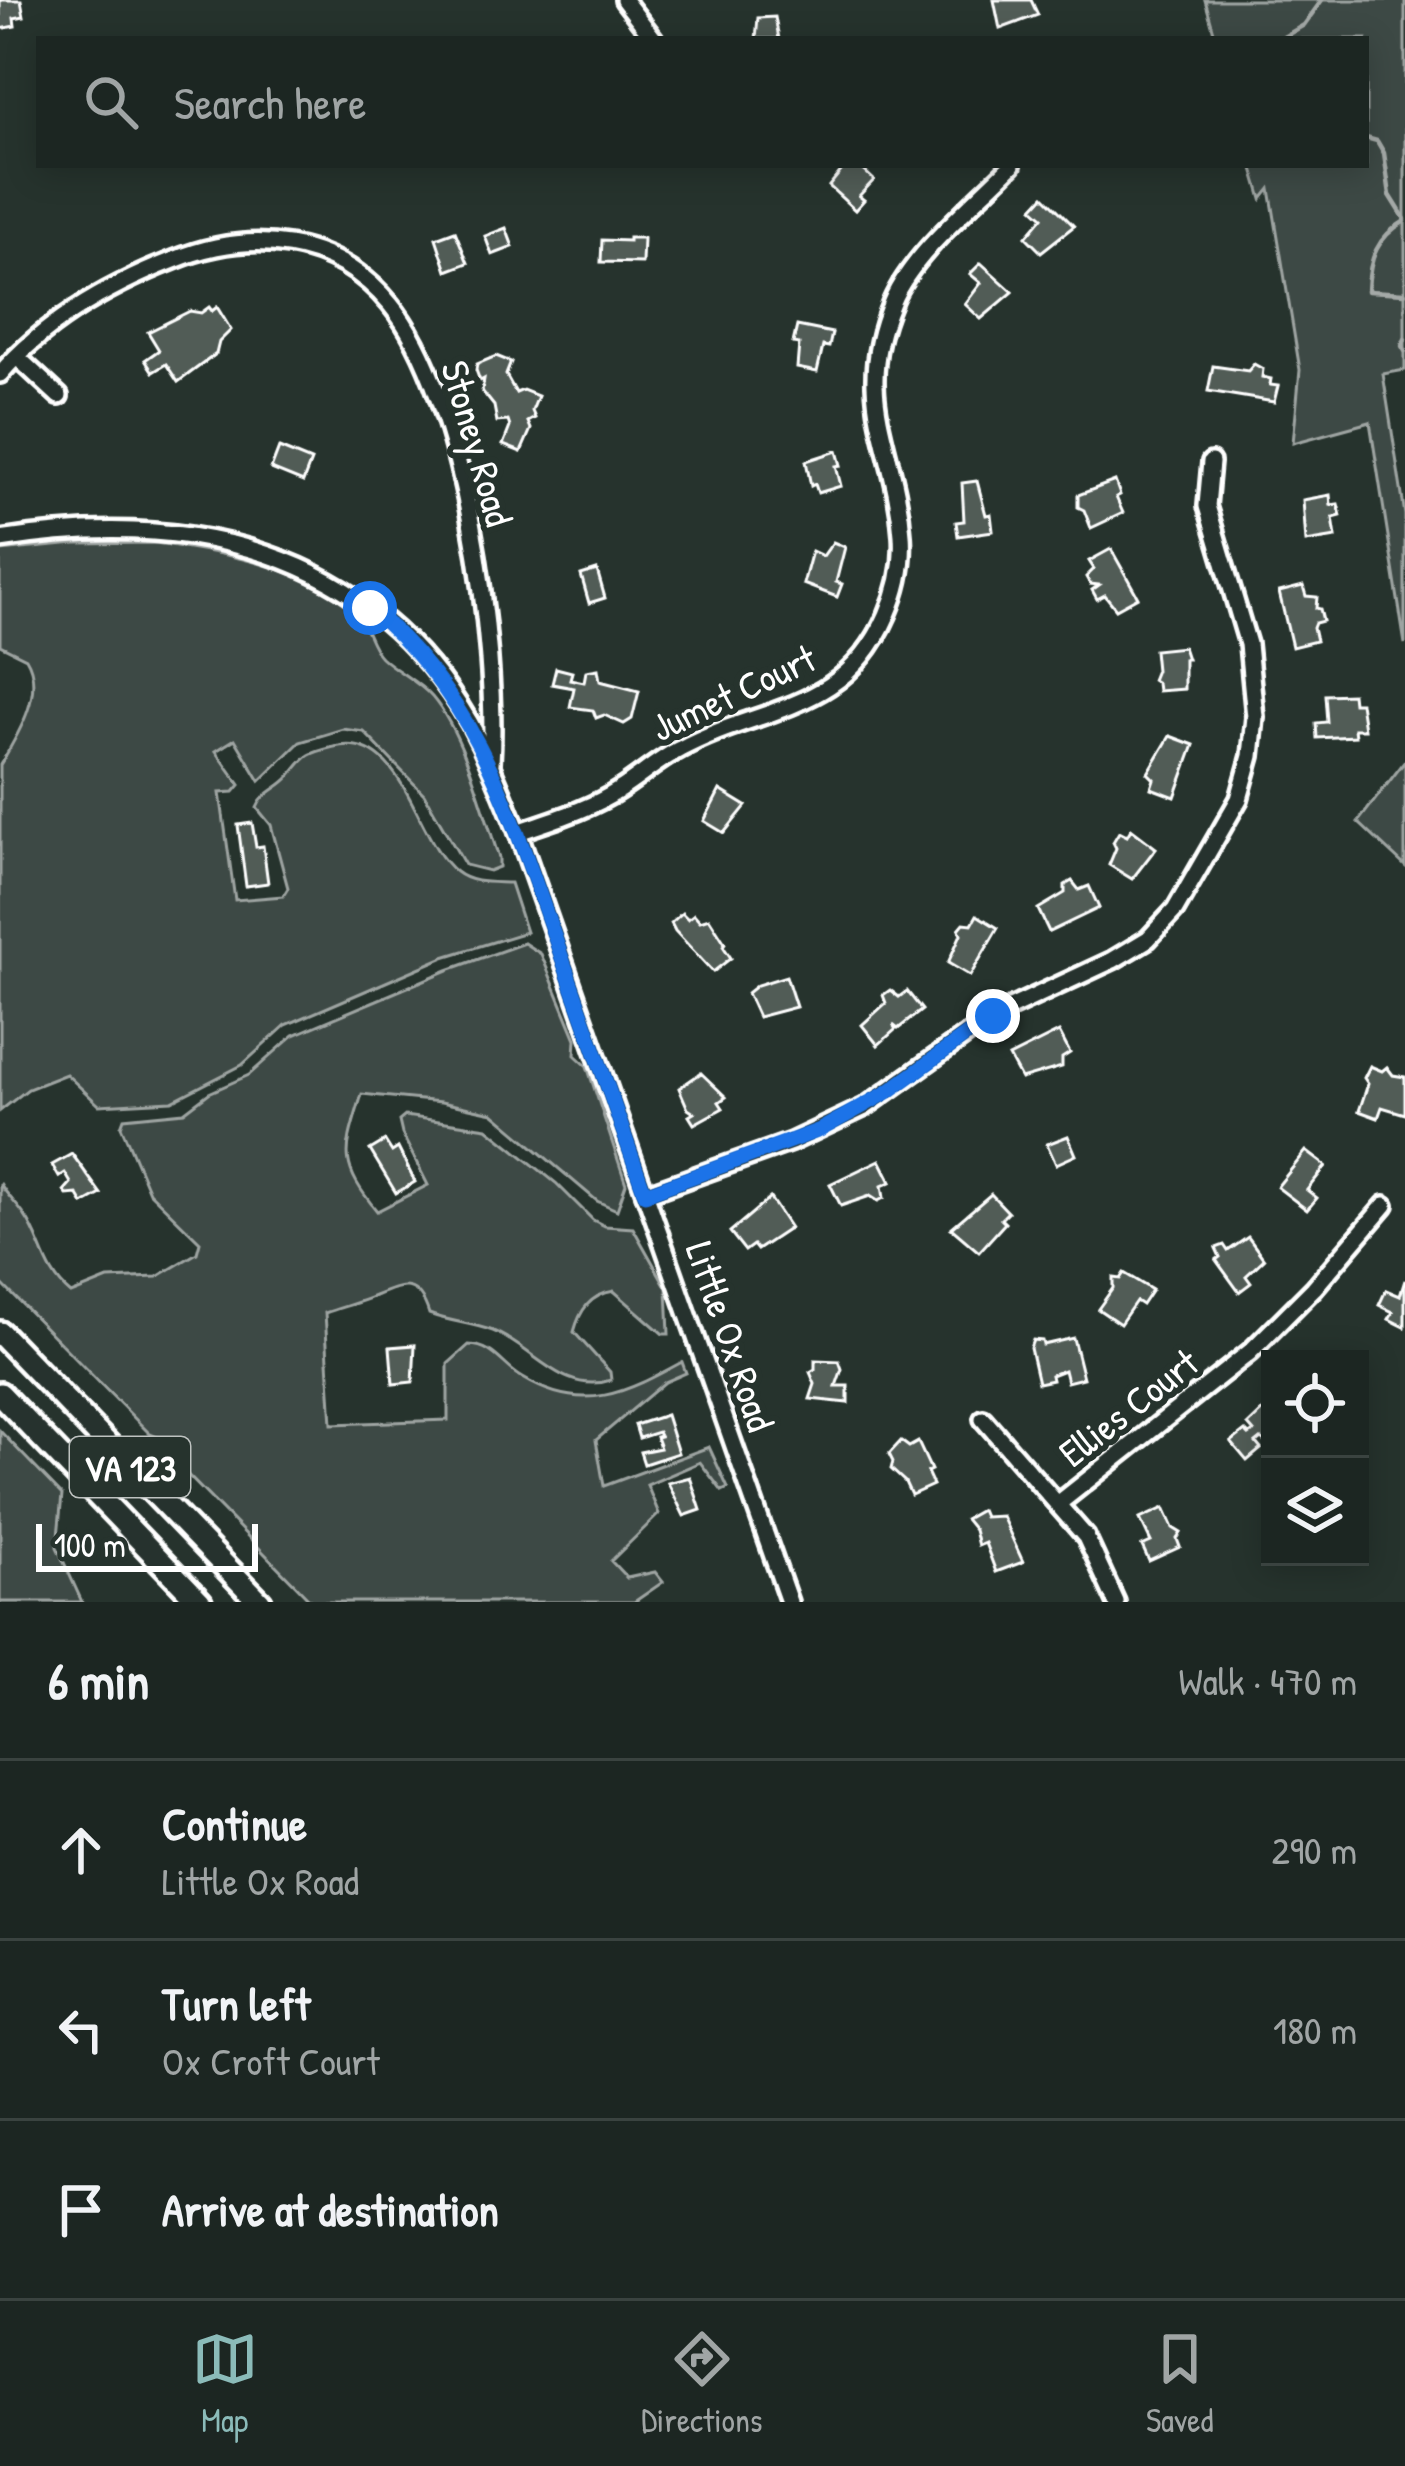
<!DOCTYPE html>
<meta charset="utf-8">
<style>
body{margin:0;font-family:"Patrick Hand",sans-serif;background:#252e2a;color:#f1f3f6}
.controls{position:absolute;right:36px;bottom:36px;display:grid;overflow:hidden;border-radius:0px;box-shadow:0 6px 30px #0003}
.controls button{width:108px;height:108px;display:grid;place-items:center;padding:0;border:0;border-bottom:3px solid #3a4340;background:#1c2622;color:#f1f3f6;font:60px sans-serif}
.scale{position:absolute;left:36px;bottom:30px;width:222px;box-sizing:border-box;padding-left:12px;border:6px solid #fff;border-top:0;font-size:33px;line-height:42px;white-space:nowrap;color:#fff;-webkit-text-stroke:9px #26332d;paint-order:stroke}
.stop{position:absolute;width:36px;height:36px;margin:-27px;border:9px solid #1a73e8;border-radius:50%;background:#fff}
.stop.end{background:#1a73e8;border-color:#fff;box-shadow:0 3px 12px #0008}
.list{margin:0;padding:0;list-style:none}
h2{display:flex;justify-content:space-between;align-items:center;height:156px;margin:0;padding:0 48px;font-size:51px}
h2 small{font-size:39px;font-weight:400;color:#a0a5a5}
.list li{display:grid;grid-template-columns:78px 1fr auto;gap:36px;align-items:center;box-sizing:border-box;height:180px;padding:0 48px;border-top:3px solid #3a4340}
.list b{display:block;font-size:45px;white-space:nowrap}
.list p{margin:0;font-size:39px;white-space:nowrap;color:#a0a5a5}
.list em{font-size:39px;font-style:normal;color:#a0a5a5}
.icon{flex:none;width:66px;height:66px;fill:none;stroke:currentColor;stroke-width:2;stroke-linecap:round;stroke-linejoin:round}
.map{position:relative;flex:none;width:1405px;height:1602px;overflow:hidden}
.search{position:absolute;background:#1c2622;box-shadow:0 6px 30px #0003;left:36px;right:36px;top:36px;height:132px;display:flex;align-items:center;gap:30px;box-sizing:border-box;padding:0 42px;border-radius:0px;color:#a0a5a5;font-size:45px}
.sheet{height:696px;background:#1c2622}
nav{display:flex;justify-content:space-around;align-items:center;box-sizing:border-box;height:168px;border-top:3px solid #3a4340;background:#1c2622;font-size:33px;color:#a0a5a5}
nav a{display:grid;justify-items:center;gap:6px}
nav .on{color:#8bbbb9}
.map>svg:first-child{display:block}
.green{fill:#3e4944;stroke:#9ea4a2;stroke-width:3}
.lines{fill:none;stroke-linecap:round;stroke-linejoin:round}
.stream{stroke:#a4a9a7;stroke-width:4.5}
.building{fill:#515c57;stroke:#fff;stroke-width:3}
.minor-casing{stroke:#fff;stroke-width:24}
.highway-casing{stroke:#fff;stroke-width:30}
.minor{stroke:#26332d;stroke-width:15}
.highway{stroke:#26332d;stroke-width:21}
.route{stroke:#1a73e8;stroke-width:15}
.labels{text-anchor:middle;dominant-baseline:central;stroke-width:12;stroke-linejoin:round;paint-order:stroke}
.shield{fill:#26332d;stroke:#bec2c0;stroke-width:3}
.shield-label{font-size:36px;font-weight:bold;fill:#fff}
.street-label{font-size:39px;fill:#fff;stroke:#26332d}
</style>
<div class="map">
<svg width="1405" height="1602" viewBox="0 0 1405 1602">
<rect width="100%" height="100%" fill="#26332d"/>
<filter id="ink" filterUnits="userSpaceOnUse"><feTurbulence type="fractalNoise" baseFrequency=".00833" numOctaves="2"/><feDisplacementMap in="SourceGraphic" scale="24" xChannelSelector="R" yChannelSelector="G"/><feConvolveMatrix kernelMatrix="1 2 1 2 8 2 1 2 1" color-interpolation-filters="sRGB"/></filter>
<g filter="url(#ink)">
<g class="green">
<polygon points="1205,0 1405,0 1405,370 1383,374 1405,515 1405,644 1370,422 1293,443 1300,370 1270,189 1262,199 1252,165 1366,165 1366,39 1216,39"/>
<path d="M155,543C215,551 318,568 359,618C368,629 370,646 381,657C397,672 418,681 432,697C465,736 483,810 499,858V867L489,871L465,865L424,794L364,732L343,729L300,742L260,781L235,739L216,751L240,785L234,792L220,793L235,900L283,896L288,888L271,825L257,808C263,792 279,789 290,776C307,755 305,754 334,747C404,730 415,840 456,872C471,884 492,882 510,883L526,932L444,957L286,1025L242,1065L172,1101L99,1105L66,1074L28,1089L0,1111V765C18,735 46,690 26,658L0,645V551L76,544Z"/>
<polygon points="1405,761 1405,866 1358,822"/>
<path d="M524,943L541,954L576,1039L575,1055L587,1066L626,1184L617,1210L597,1201L493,1113L441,1102L362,1094C345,1151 337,1162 377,1211L428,1185L402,1134L399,1121L405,1116L487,1128L556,1183L593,1220L605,1226L633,1228L667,1288L669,1334H663L614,1291C590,1295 580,1310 574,1332L610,1372L611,1380C563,1396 533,1347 493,1331C473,1323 450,1322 429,1314C418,1279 403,1284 375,1296C359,1303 341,1307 325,1313L332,1424L448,1420V1364L469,1345C495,1346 502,1366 523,1378C584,1415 627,1392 682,1362L686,1373L665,1382L596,1440L604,1486L709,1447L728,1488L722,1491L700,1462L647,1485L659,1514L611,1561L627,1578L655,1572L663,1582L634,1602H312L179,1466L164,1440L150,1434L0,1282V1183C7,1196 17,1204 25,1216C43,1241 43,1271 71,1294L108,1279L157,1277L197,1253L200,1242L149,1192L121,1126L124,1118L184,1112L209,1093L249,1075L294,1035L448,970Z"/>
<polygon points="0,1431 62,1495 57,1547 82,1602 0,1602"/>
</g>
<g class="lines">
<g class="stream">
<polyline points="1280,39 1304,25 1322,0"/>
<polyline points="1366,138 1377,141 1384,153 1390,195 1405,219"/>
<path d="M1405,221C1377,237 1369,258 1368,291L1405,293"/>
<polyline points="1405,339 1402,346 1405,351"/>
</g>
</g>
<g class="building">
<polygon points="0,0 21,0 24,16 14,18 15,26 0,29"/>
<polygon points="994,0 1031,0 1038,15 1000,29"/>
<polygon points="775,17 779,39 756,39 758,18"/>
<polygon points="846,165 858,165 874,180 859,196 864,200 855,210 829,186"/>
<polygon points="1044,196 1074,226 1041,252 1026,237 1043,217 1033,208"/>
<polygon points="506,228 513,247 492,255 485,236"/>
<polygon points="455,231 468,263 447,271 436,238"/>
<polygon points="629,238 643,238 642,263 601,262 602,240 629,241"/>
<polygon points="981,263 1013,292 981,319 965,304 981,283 970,274"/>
<polygon points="209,307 212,311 217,307 231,330 219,342 216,354 178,382 166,364 153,372 145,360 159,350 148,332 190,311 201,313"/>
<polygon points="797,326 832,333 829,347 823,346 817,372 797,368 799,344 793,343"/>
<polygon points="496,356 511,362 506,375 516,393 523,390 538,396 532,411 535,418 528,422 531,429 521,452 503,445 510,427 508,421 497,422 494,406 482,391 484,379 480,381 476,370 477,364"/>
<polygon points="1254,364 1263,369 1262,377 1271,379 1270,385 1278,386 1274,402 1208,391 1213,366 1248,371"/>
<polygon points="279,448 311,461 303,482 271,469"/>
<polygon points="837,451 841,465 836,466 841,486 818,493 815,484 811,486 806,461"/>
<polygon points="977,481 986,515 991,514 993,531 958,536 956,522 964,521 962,483"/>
<polygon points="1115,481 1120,495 1116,497 1123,513 1091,528 1084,510 1078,507 1078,495"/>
<polygon points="1330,495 1331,505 1338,504 1341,516 1333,518 1336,537 1306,542 1303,500"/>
<polygon points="833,542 845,547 836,582 842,584 837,597 803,584 812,551 823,556"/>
<polygon points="1111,549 1138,597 1116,609 1105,595 1097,599 1092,590 1099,585 1090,584 1086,577 1094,569 1089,561"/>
<polygon points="597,570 605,598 589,603 581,575"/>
<polygon points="1303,586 1306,596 1317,597 1316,608 1320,609 1323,621 1315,623 1313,628 1316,641 1292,647 1279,592"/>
<polygon points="1183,647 1187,659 1184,659 1184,689 1158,691 1157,683 1152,680 1156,670 1154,650"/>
<polygon points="556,668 572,672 570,679 584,682 586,671 598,669 600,681 639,691 632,719 624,724 604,715 596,718 593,710 570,707 574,688 552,684"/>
<polygon points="1352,694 1353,703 1360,703 1364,729 1354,729 1355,736 1317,738 1316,723 1327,722 1325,695"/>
<polygon points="1170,736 1194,745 1175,797 1151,788 1154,779 1148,773"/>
<polygon points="720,790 746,806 724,833 704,821"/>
<polygon points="252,823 256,847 263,846 268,883 246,886 238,825"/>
<polygon points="1131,829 1156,848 1132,879 1109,865 1116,848 1113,842 1119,832 1127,836"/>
<polygon points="1072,881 1079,890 1089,886 1099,908 1049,932 1038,909 1065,893 1065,885"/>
<polygon points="682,913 688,919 694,914 700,921 709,918 725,943 723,946 731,958 713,972 675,931 671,923"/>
<polygon points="977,915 998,928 970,976 948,963 961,934 959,929 964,923 972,924"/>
<polygon points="786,976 796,1007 758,1017 747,993 757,985"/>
<polygon points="890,990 899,997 907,991 922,1010 898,1029 893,1025 896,1029 878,1045 862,1025 886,1003 883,995"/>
<polygon points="1059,1032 1070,1053 1062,1058 1062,1067 1021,1079 1009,1057"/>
<polygon points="1370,1066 1382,1071 1387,1067 1393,1075 1405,1077 1405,1114 1382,1107 1378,1118 1359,1111 1368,1084 1364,1078"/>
<polygon points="701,1073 726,1097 719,1102 723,1108 694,1124 689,1116 694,1113 688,1109 679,1088"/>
<polygon points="1068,1136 1076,1155 1056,1164 1047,1144"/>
<polygon points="385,1141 392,1152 398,1148 415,1182 396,1193 370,1150"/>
<polygon points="1306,1151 1326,1166 1307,1190 1317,1198 1307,1210 1277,1187"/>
<polygon points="72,1154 101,1194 83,1204 77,1194 67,1195 64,1191 71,1183 65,1173 59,1177 52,1165"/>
<polygon points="880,1160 891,1182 882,1186 884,1198 878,1201 870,1196 841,1206 830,1184"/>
<polygon points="991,1194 1008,1212 1001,1219 1005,1223 979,1252 951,1228"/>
<polygon points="770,1198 790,1228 757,1250 753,1245 745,1251 730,1232"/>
<polygon points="1248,1237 1264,1259 1246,1276 1251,1283 1239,1292 1216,1260 1220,1257 1216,1248 1224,1245 1228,1251"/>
<polygon points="1124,1273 1152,1290 1142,1305 1136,1301 1120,1324 1098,1309 1113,1288 1113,1278 1120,1279"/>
<polygon points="1405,1280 1405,1327 1389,1319 1393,1312 1379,1305 1386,1290 1400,1296"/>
<polygon points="1073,1338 1083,1378 1067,1382 1064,1370 1051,1375 1052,1380 1038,1383 1030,1348 1033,1340 1042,1341 1043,1345"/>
<polygon points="415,1345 413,1382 393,1384 390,1347"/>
<polygon points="815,1360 839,1361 842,1369 836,1386 848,1386 848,1403 810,1399 815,1384 810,1372 815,1369"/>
<polygon points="1269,1405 1270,1446 1261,1439 1256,1443 1261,1449 1247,1461 1231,1442 1245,1431 1249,1435 1254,1432 1248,1425"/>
<polygon points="666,1415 678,1453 644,1464 640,1452 660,1448 656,1437 660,1436 658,1432 639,1438 635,1425"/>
<polygon points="901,1441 909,1447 918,1442 931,1470 927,1472 933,1485 911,1495 905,1482 891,1469 893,1462 889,1454"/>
<polygon points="690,1477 701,1510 684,1516 668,1483"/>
<polygon points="1164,1508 1173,1528 1181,1533 1177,1539 1180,1547 1149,1561 1142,1546 1151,1542 1140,1519"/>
<polygon points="981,1510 984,1517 1002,1516 1023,1562 996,1572 985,1543 978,1546 974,1530 965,1519"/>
</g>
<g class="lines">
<defs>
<g id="minor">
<polyline points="624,0 654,39"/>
<polyline points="17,357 59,396"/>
<path d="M0,374C46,321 110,285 174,260C250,229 335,237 390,304C465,394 498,647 491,763"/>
<path d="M0,540C187,510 368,547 470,723C489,758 503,795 518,832L789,1602"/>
<path d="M518,832C552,820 589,810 619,790C640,777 658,760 680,749C761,705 844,714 887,615C898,590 904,563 902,535C896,444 851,400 892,302C912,254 975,203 1012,165"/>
<polyline points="645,1194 791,1142 865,1107 993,1016 1113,960 1148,939 1175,910 1239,799 1251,756 1255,717 1248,644 1207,506 1211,462"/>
<polyline points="983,1419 1086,1537 1116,1602"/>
<polyline points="1059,1503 1250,1352 1314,1288 1385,1205"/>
</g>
<g id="highway">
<polyline points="0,1333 260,1602"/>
<polyline points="0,1394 200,1602"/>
</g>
</defs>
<use href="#minor" class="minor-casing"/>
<use href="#highway" class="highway-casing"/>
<use href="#minor" class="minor"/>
<use href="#highway" class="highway"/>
</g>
</g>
<g class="lines" filter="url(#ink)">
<path class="route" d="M370,608C478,699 511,814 556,941C586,1025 616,1110 645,1194L820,1130L888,1092L993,1016"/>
</g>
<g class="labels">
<rect class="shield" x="70" y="1437" width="120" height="60" rx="9"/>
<g class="shield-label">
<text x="130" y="1467">VA 123</text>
</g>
<g class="street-label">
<text transform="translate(478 443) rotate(74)">Stoney Road</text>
<text transform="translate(733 692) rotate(-25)">Jumet Court</text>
<text transform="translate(731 1336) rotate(71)">Little Ox Road</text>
<text transform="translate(1128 1407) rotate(-38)">Ellies Court</text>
</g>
</g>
</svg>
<div class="controls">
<button><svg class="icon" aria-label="locate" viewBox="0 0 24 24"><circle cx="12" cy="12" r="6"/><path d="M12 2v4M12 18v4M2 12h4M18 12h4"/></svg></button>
<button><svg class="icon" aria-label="layers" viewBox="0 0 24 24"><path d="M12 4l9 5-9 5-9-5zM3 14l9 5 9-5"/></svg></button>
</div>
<div class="scale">100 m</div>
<div class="stop" style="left:370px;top:608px"></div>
<div class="stop end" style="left:993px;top:1016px"></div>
<div class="search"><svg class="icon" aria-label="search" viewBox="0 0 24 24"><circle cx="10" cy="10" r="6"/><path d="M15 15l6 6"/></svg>Search here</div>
</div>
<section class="sheet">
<h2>6 min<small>Walk · 470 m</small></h2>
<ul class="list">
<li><svg class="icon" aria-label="ahead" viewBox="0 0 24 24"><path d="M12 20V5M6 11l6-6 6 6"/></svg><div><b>Continue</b><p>Little Ox Road</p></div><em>290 m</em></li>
<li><svg class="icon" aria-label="left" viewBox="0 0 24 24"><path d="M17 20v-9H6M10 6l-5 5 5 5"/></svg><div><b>Turn left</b><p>Ox Croft Court</p></div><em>180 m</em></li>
<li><svg class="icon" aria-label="arrive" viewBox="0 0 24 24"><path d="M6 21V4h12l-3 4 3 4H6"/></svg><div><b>Arrive at destination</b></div></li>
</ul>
</section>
<nav>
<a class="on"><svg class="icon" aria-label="map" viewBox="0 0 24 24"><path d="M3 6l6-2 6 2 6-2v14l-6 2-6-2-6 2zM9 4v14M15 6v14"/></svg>Map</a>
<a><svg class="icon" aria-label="directions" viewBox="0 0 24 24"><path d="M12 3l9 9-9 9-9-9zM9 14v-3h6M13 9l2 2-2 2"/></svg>Directions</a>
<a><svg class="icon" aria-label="saved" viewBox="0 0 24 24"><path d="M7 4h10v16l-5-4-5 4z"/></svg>Saved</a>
</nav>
